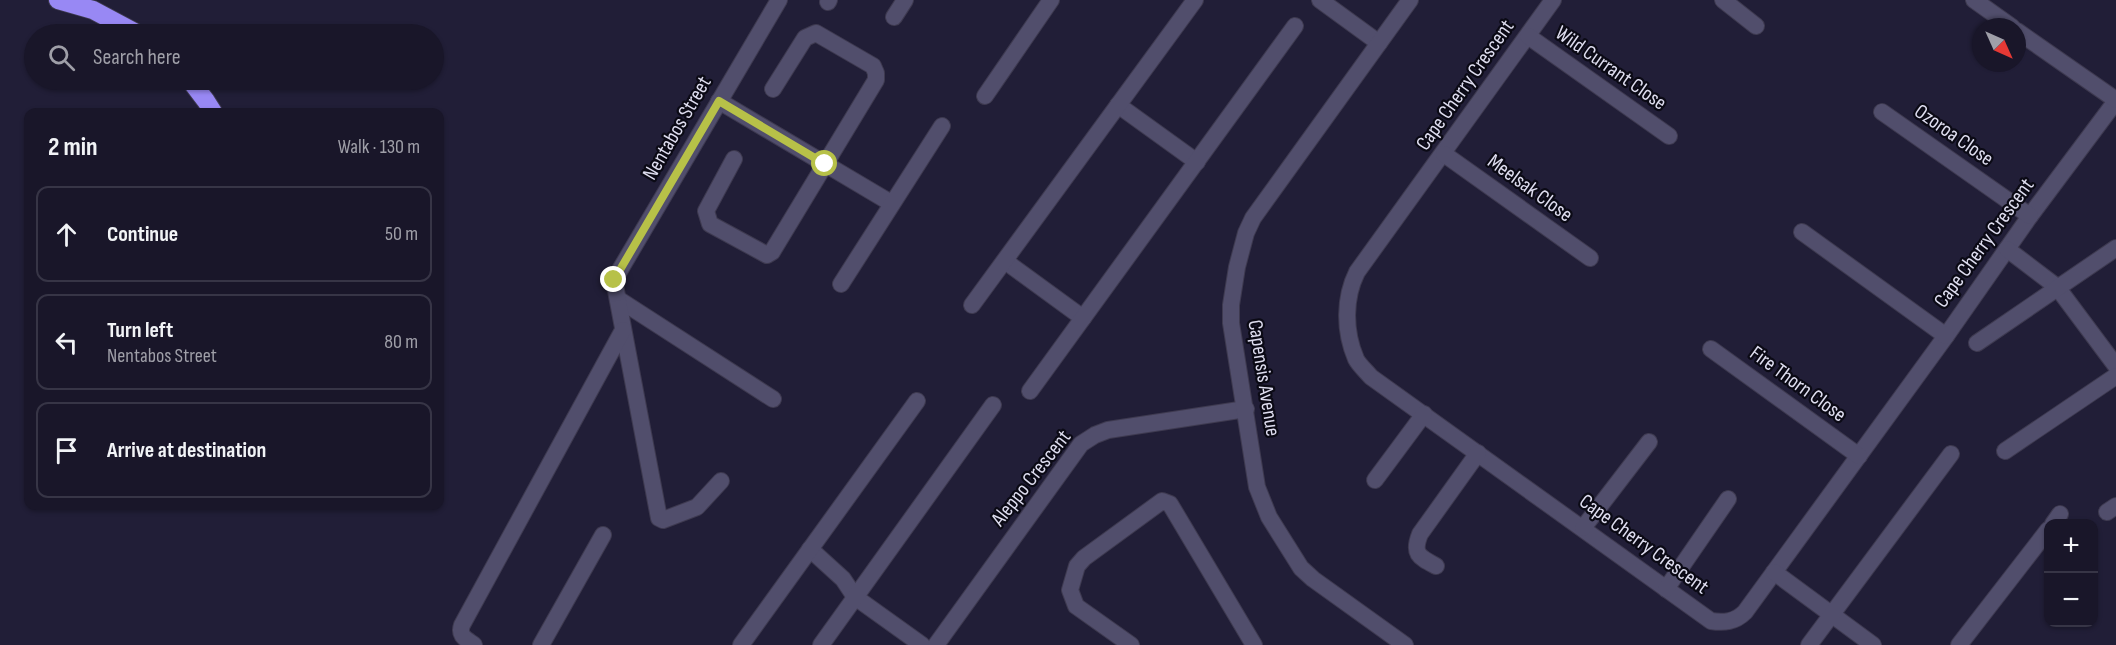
<!DOCTYPE html>
<meta charset="utf-8">
<style>
body{margin:0;font-family:"Sofia Sans Condensed",sans-serif;background:#221f31;color:#f1f3f6}
.controls{position:absolute;right:18px;bottom:18px;display:grid;overflow:hidden;border-radius:12px;box-shadow:0 2px 4px #0004}
.controls button{width:54px;height:54px;display:grid;place-items:center;padding:0;border:0;border-bottom:2px solid #373546;background:#191629;color:#f1f3f6;font:30px sans-serif}
.compass{position:absolute;left:1972px;top:18px;width:54px;height:54px;border-radius:50%;background:#191629;box-shadow:0 2px 4px #0004;rotate:135deg}
.stop{position:absolute;width:18px;height:18px;margin:-14px;border:4px solid #b7c148;border-radius:50%;background:#fff}
.stop.end{background:#b7c148;border-color:#fff;box-shadow:0 2px 6px #0008}
.list{margin:0;padding:0;list-style:none}
h2{display:flex;justify-content:space-between;align-items:center;height:78px;margin:0;padding:0 24px;font-size:26px}
h2 small{font-size:20px;font-weight:400;color:#9f9fa8}
.list li{display:grid;grid-template-columns:39px 1fr auto;gap:18px;align-items:center;box-sizing:border-box;height:96px;margin:0 12px 12px;padding:0 12px;border:2px solid #373546;border-radius:12px}
.list b{display:block;font-size:22px;white-space:nowrap}
.list p{margin:0;font-size:20px;white-space:nowrap;color:#9f9fa8}
.list em{font-size:20px;font-style:normal;color:#9f9fa8}
.icon{flex:none;width:33px;height:33px;fill:none;stroke:currentColor;stroke-width:2;stroke-linecap:round;stroke-linejoin:round}
.map{position:relative;flex:none;width:2116px;height:645px;overflow:hidden}
.search{position:absolute;background:#191629;box-shadow:0 2px 4px #0004;left:24px;top:24px;width:420px;height:66px;display:flex;align-items:center;gap:15px;box-sizing:border-box;padding:0 21px;border-radius:33px;color:#9f9fa8;font-size:22px}
.panel{position:absolute;background:#191629;box-shadow:0 2px 4px #0004;left:24px;top:108px;width:420px;height:402px;border-radius:12px}
.map>svg:first-child{display:block}
.lines{fill:none;stroke-linecap:round;stroke-linejoin:round}
.minor-casing{stroke:#3e3a50;stroke-width:18}
.highway-casing{stroke:#3e3a50;stroke-width:20}
.minor{stroke:#514e6c;stroke-width:16}
.highway{stroke:#9888f4;stroke-width:18}
.route{stroke:#b7c148;stroke-width:8}
.labels{text-anchor:middle;dominant-baseline:central;stroke-width:4.5;stroke-linejoin:round;paint-order:stroke}
.street-label{font-size:21px;fill:#deddef;stroke:#0b0a15}
</style>
<div class="map">
<svg width="2116" height="645" viewBox="0 0 2116 645">
<rect width="100%" height="100%" fill="#211e37"/>
<g class="lines">
<defs>
<g id="minor">
<polyline points="1320,0 1379,43"/>
<path d="M1553,0L1357,272C1344,298 1344,331 1356,359C1359,365 1366,371 1371,377L1711,621C1724,623 1735,622 1745,612L1946,336L2030,216L2116,101"/>
<polyline points="1723,0 1756,26"/>
<polyline points="1974,0 2012,27"/>
<polyline points="828,2 829,0"/>
<polyline points="894,17 905,0"/>
<polyline points="2017,31 2116,100"/>
<polyline points="1528,36 1669,136"/>
<polyline points="985,96 1051,0"/>
<polyline points="719,101 891,203"/>
<polyline points="1118,105 1197,162"/>
<polyline points="1882,112 2030,216"/>
<polyline points="1444,154 1590,258"/>
<polyline points="734,159 706,211 710,224 767,255 772,252 876,80 876,73 873,66 816,33 805,38 773,89"/>
<polyline points="1802,232 1946,336"/>
<polyline points="2007,249 2057,287 2116,366"/>
<polyline points="1005,261 1083,318"/>
<polyline points="841,284 942,126"/>
<polyline points="618,299 773,399"/>
<polyline points="972,305 1195,0"/>
<polyline points="1977,343 2116,248"/>
<polyline points="1711,349 1859,456"/>
<polyline points="1030,391 1295,26"/>
<polyline points="2005,451 2116,376"/>
<polyline points="1375,480 1424,414"/>
<polyline points="721,481 697,507 663,520 659,518 614,280 779,0"/>
<polyline points="2107,512 2116,506"/>
<polyline points="2053,524 2060,514"/>
<polyline points="1583,528 1649,442"/>
<polyline points="810,549 843,579 855,597 922,645"/>
<path d="M1436,566C1419,557 1412,554 1420,534L1478,453"/>
<polyline points="1774,572 1873,645"/>
<polyline points="1666,589 1728,499"/>
<path d="M474,645C466,639 458,636 462,625L623,330"/>
<polyline points="541,645 603,535"/>
<polyline points="741,645 917,401"/>
<polyline points="821,645 993,405"/>
<polyline points="936,645 1081,444 1095,435 1108,430 1246,409"/>
<polyline points="1131,645 1076,606 1070,590 1077,566 1084,558 1162,501 1170,504 1254,645"/>
<polyline points="1405,645 1313,579 1301,568 1269,517 1257,487 1231,323 1231,305 1237,267 1246,233 1253,218 1410,0"/>
<polyline points="1809,645 1951,454"/>
<polyline points="1959,645 2048,530"/>
</g>
<g id="highway">
<polyline points="58,0 93,10 138,34"/>
<polyline points="190,80 206,101 213,112"/>
</g>
</defs>
<use href="#minor" class="minor-casing"/>
<use href="#highway" class="highway-casing"/>
<use href="#minor" class="minor"/>
<use href="#highway" class="highway"/>
</g>
<g class="lines">
<polyline class="route" points="614,280 719,101 825,164"/>
</g>
<g class="labels">
<g class="street-label">
<text transform="translate(1611 68) rotate(35)">Wild Currant Close</text>
<text transform="translate(1465 85) rotate(-55)">Cape Cherry Crescent</text>
<text transform="translate(677 128) rotate(-60)">Nentabos Street</text>
<text transform="translate(1954 135) rotate(35)">Ozoroa Close</text>
<text transform="translate(1530 188) rotate(36)">Meelsak Close</text>
<text transform="translate(1984 243) rotate(-54)">Cape Cherry Crescent</text>
<text transform="translate(1264 378) rotate(81)">Capensis Avenue</text>
<text transform="translate(1798 384) rotate(36)">Fire Thorn Close</text>
<text transform="translate(1031 478) rotate(-52)">Aleppo Crescent</text>
<text transform="translate(1644 544) rotate(36)">Cape Cherry Crescent</text>
</g>
</g>
</svg>
<div class="controls">
<button>+</button>
<button>−</button>
</div>
<svg class="compass" viewBox="-18 -18 36 36"><path d="M0-13l5 13h-10z" fill="#e53935"/><path d="M0 13l5-13h-10z" fill="#9f9fa8"/></svg>
<div class="stop" style="left:825px;top:164px"></div>
<div class="stop end" style="left:614px;top:280px"></div>
<div class="search"><svg class="icon" aria-label="search" viewBox="0 0 24 24"><circle cx="10" cy="10" r="6"/><path d="M15 15l6 6"/></svg>Search here</div>
<section class="panel">
<h2>2 min<small>Walk · 130 m</small></h2>
<ul class="list">
<li><svg class="icon" aria-label="ahead" viewBox="0 0 24 24"><path d="M12 20V5M6 11l6-6 6 6"/></svg><div><b>Continue</b></div><em>50 m</em></li>
<li><svg class="icon" aria-label="left" viewBox="0 0 24 24"><path d="M17 20v-9H6M10 6l-5 5 5 5"/></svg><div><b>Turn left</b><p>Nentabos Street</p></div><em>80 m</em></li>
<li><svg class="icon" aria-label="arrive" viewBox="0 0 24 24"><path d="M6 21V4h12l-3 4 3 4H6"/></svg><div><b>Arrive at destination</b></div></li>
</ul>
</section>
</div>
